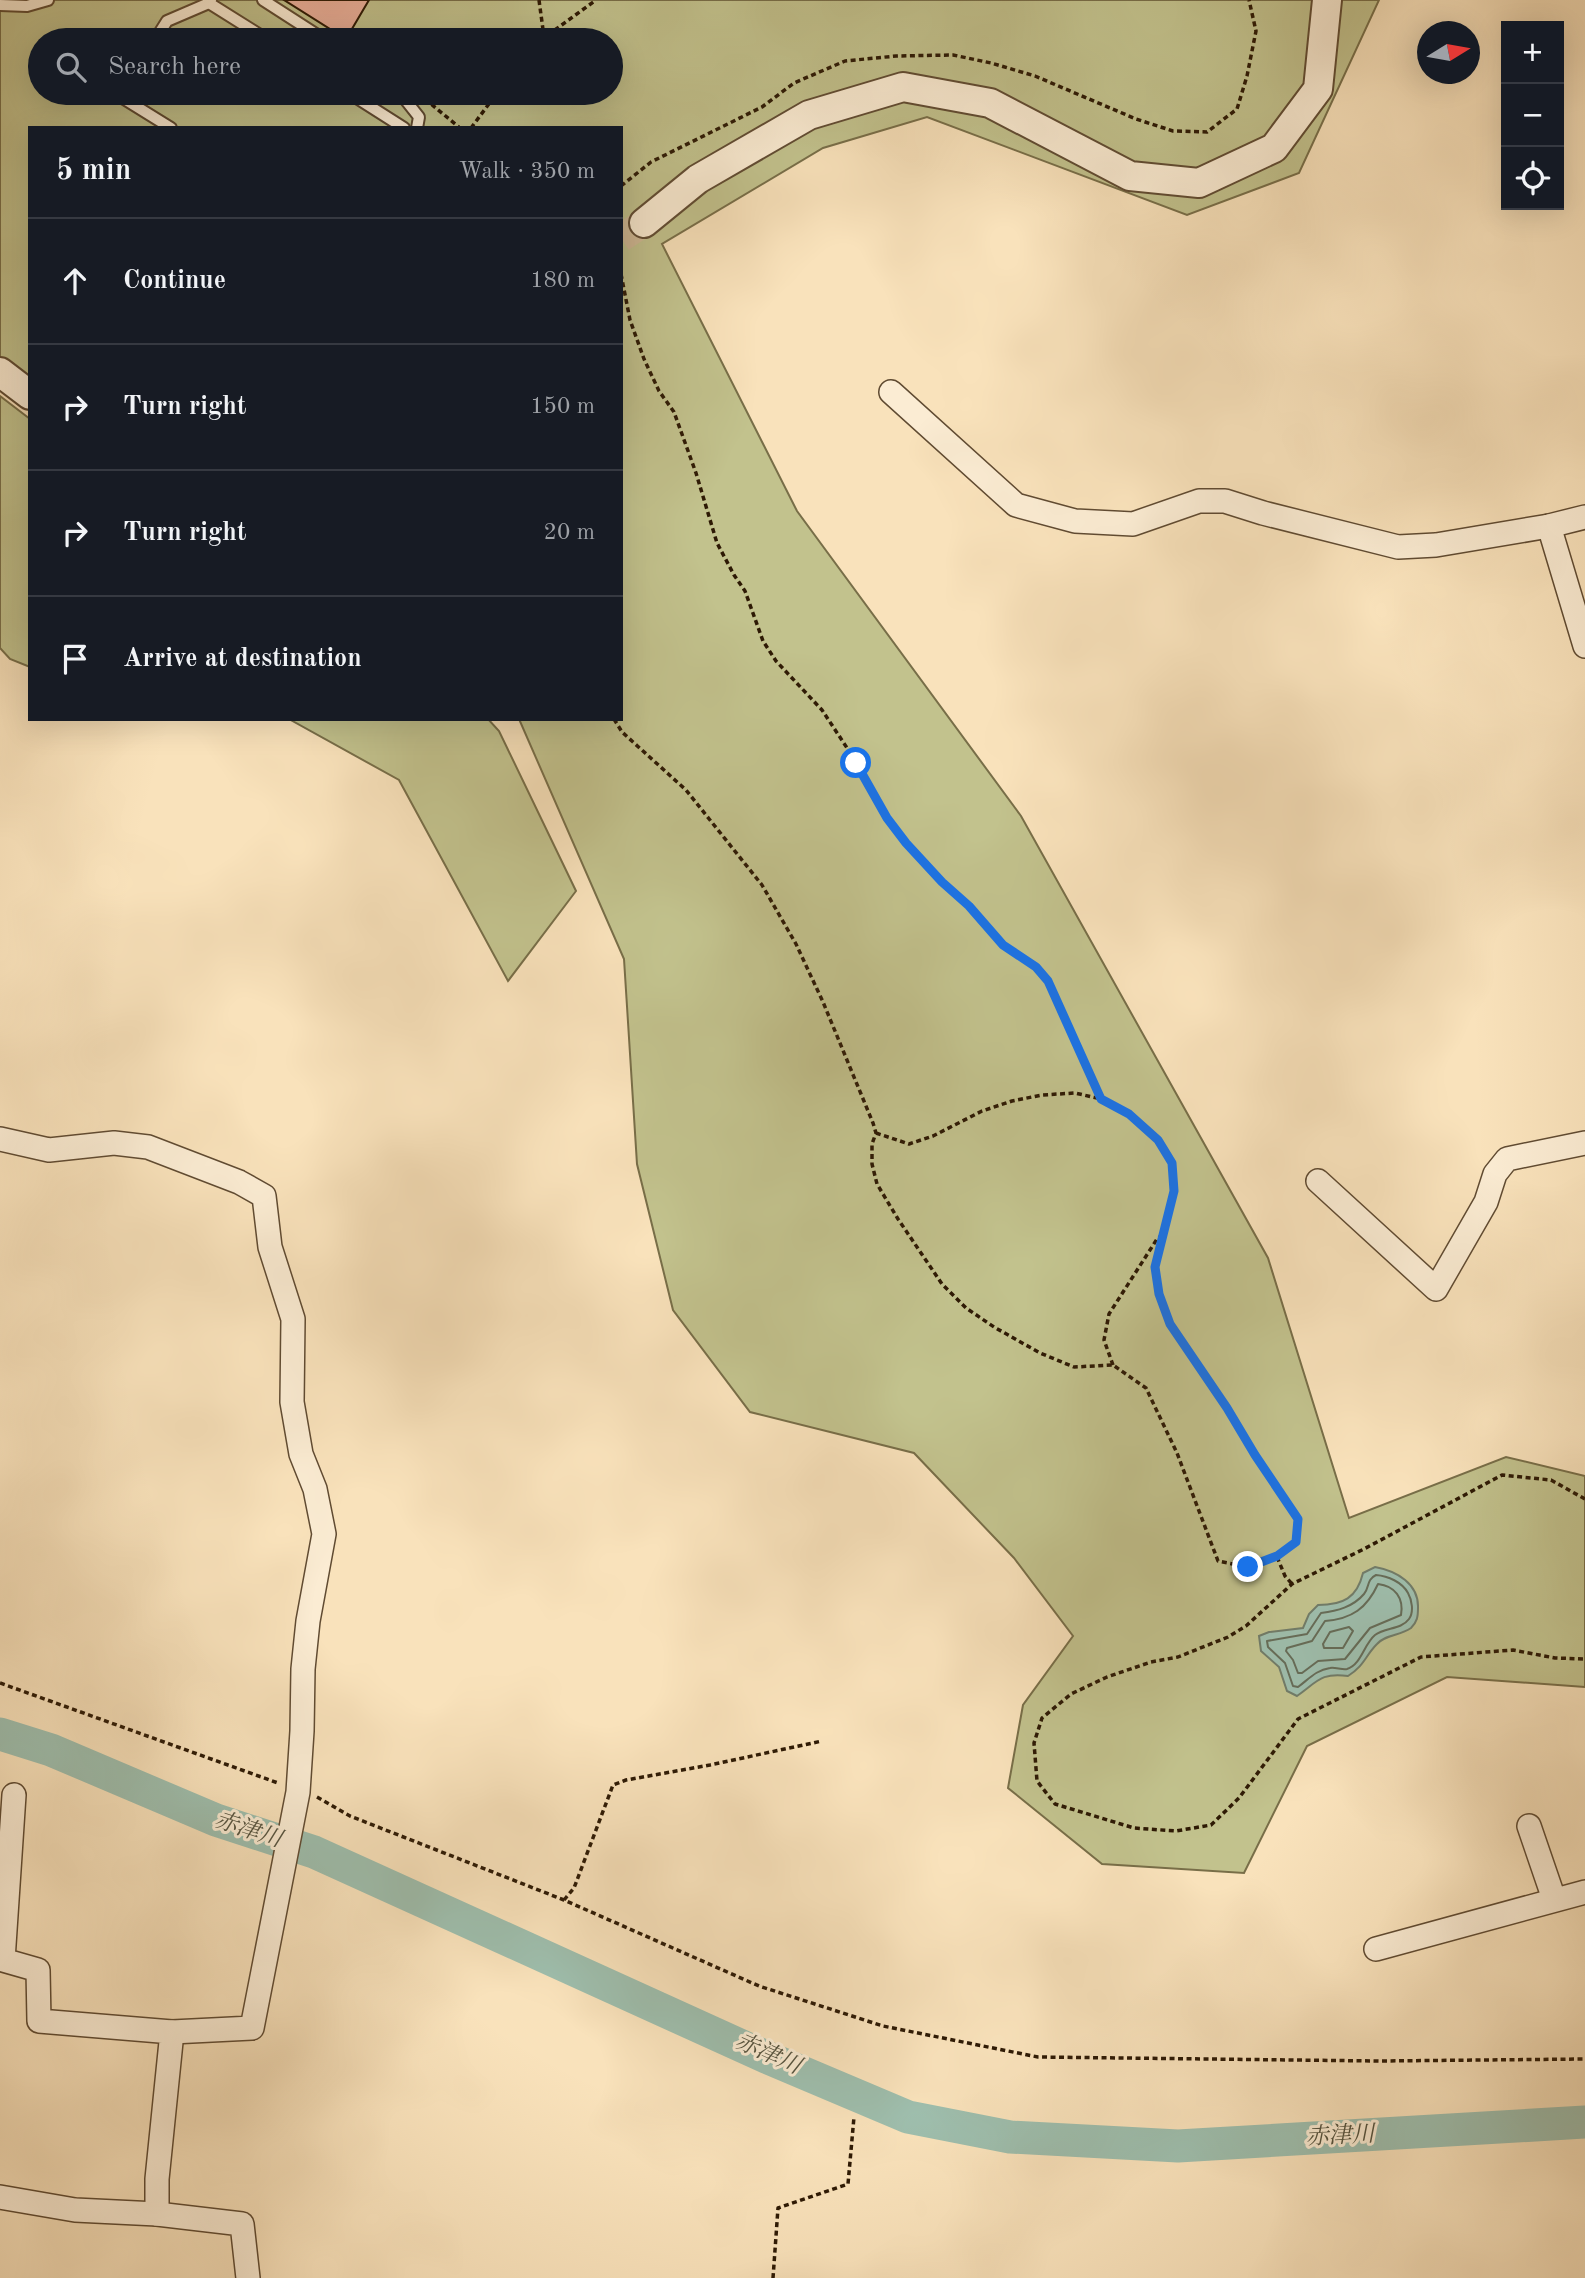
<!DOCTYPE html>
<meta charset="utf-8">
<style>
body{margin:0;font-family:"Old Standard TT","Noto Serif JP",serif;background:#242831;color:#f1f3f6}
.controls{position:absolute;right:21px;top:21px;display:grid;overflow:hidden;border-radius:0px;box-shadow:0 7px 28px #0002}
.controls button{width:63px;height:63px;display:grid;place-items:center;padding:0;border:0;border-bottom:2px solid #363941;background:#171b24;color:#f1f3f6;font:35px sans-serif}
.compass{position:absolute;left:1417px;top:21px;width:63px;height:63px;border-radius:50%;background:#171b24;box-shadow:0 7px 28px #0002;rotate:79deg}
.stop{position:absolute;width:21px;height:21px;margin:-16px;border:5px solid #1a73e8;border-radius:50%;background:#fff}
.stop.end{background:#1a73e8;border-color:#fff;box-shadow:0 2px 7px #0008}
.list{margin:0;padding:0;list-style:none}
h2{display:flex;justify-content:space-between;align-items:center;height:91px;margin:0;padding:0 28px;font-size:30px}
h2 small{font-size:23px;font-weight:400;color:#9ea1a6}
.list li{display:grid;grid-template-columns:46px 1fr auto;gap:21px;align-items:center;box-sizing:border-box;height:126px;padding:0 28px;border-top:2px solid #363941}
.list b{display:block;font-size:26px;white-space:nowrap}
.list em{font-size:23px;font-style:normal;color:#9ea1a6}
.icon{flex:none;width:38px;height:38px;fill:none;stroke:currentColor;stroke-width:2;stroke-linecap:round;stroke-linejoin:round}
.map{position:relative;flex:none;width:1585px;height:2278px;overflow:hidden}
.search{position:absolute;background:#171b24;box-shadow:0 7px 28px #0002;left:28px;top:28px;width:595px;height:77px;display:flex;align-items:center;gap:18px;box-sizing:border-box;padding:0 24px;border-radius:38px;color:#9ea1a6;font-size:26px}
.panel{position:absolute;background:#171b24;box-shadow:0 7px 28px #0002;left:28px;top:126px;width:595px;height:595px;border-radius:0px}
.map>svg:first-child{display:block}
.green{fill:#c2c28d;stroke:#786e48;stroke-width:2;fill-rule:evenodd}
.water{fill:#9ebead;stroke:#717c69;stroke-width:2}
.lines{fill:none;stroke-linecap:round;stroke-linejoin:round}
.shore{stroke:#666c58;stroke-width:2}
.river{stroke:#9ebead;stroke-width:33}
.building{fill:#ebb09b;stroke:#2d1904;stroke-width:2}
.tertiary-tunnel{stroke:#d0ba96;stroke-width:28;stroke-dasharray:28 14;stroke-linecap:butt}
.service-casing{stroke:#604b32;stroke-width:14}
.minor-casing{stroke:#604b32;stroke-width:26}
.tertiary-casing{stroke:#604b32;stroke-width:32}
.path{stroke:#2d1904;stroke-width:3.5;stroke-dasharray:5 3.5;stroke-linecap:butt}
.service{stroke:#fbecd3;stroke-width:10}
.minor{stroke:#fbecd3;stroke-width:23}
.tertiary{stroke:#fbecd3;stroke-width:28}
.route{stroke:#1a73e8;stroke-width:9}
.labels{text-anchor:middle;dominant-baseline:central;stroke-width:6;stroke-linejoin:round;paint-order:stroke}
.water-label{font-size:23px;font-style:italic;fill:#55533f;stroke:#fbecd3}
</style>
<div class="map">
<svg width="1585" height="2278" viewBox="0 0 1585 2278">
<rect width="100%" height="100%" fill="#f9e2bb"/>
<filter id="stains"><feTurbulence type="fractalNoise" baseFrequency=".00286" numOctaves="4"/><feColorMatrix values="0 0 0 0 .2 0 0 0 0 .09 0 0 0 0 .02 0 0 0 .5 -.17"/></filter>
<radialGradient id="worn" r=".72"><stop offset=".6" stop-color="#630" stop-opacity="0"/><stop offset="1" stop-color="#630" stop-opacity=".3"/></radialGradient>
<g class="green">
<path d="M0,0H1379L1299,173L1187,215L927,117L823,148L662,244L797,511L1021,816L1268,1258L1349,1518L1506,1457L1585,1476V1687L1447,1677L1307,1746L1244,1873L1102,1864L1008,1788L1023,1705L1073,1636L1014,1558L914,1453L750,1412L673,1310L637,1164L624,959L519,719H621V128H30V396L0,374ZM40,40H611V93H40Z"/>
<polygon points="0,396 30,419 30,667 10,659 0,648"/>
<polygon points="289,719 488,719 499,731 576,891 508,981 399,780"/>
</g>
<path class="water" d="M1375,1567C1397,1571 1419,1584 1418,1608C1418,1617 1417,1622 1411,1628C1400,1636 1386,1634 1377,1644C1365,1656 1365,1665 1348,1676C1321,1672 1317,1682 1297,1696L1287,1691L1279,1667L1261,1651L1259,1636L1269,1632L1303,1628L1309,1614L1318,1605C1343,1605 1357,1598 1363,1573Z"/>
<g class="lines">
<g class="shore">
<path d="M1376,1575C1388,1576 1402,1582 1408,1593C1412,1600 1414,1612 1409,1619C1401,1630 1385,1627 1375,1635C1364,1644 1361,1665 1347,1669C1342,1670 1335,1667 1330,1668C1316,1670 1309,1679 1298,1687L1293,1686L1285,1663L1268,1647L1267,1641L1307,1634L1321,1613C1337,1611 1353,1607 1364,1594C1370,1587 1366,1580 1376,1575Z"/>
<path d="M1378,1584C1395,1586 1404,1598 1401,1615L1370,1628L1345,1659L1318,1661L1302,1673H1298L1293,1660L1286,1651L1287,1648L1312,1641L1325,1621C1352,1619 1367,1608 1378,1584Z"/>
<polygon points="1349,1627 1353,1631 1343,1648 1324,1648 1323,1644 1330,1632"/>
</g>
<polyline class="river" points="0,1734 51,1750 216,1820 314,1852 766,2057 908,2117 1010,2137 1178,2146 1585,2122"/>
</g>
<polygon class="building" points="284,0 369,0 346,39"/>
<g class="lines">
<polyline class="tertiary-tunnel" points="621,238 644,223"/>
<defs>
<g id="service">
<polyline points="211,0 209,3 268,40"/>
<polyline points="263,0 325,40"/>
<polyline points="0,5 27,6 48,0"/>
<polyline points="155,40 167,21 209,3"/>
<polyline points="124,93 121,97 171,128"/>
<polyline points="349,93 404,128"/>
<polyline points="400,93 419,117 417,128"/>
</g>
<g id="minor">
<polyline points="891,392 1016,505 1075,521 1133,524 1199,501 1225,501 1263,513 1398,547 1436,545 1549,526 1585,517"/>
<polyline points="1549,526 1585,646"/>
<polyline points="0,1139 49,1150 114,1143 148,1147 239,1182 264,1196 270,1247 293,1319 292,1402 301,1454 315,1489 324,1534 308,1621 303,1669 302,1731 298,1792 252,2028 172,2032"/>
<polyline points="1318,1181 1436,1289 1486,1202 1495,1174 1507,1159 1585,1143"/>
<polyline points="14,1795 3,1960 38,1970 39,2021 172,2032 157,2179 157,2214"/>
<polyline points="1529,1826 1554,1899"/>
<polyline points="1376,1949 1585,1892"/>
<polyline points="0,2197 75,2210 157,2214 242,2224 248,2278"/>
</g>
<g id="tertiary">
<polyline points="644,223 698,179 809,115 903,87 990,103 1130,176 1199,183 1274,148 1318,89 1327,0"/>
<polyline points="0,372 30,395"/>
</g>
</defs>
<use href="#service" class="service-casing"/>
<use href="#minor" class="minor-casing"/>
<use href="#tertiary" class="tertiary-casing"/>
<g class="path">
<polyline points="539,0 544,37"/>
<polyline points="541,40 596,0"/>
<polyline points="425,99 460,128"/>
<polyline points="471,128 497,93"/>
<polyline points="621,186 651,162 762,107 794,83 845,61 896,56 953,55 991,63 1035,76 1136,119 1173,131 1207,132 1237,109 1247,76 1256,31 1249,0"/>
<polyline points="621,274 630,320 644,359 659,391 674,412 696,473 717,543 734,575 745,591 763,641 776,661 822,710 857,763 887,818 906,843 942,882 969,906 1003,945 1036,966 1048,981 1101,1099"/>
<polyline points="614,719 622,732 686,790 762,885 796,944 823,1002 873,1123 876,1133 872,1144 872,1164 877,1184 898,1219 942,1284 966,1308 994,1327 1040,1353 1074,1367 1113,1365 1146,1388 1177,1453 1218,1561 1248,1567 1277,1557 1296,1541 1298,1519 1255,1455 1226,1408 1170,1324 1159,1294 1155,1267 1174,1191 1172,1163 1158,1140 1129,1114 1101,1099 1075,1093 1042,1095 1012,1101 982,1111 933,1136 909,1144 876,1133"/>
<polyline points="1113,1365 1104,1340 1109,1314 1157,1239 1162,1235"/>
<polyline points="1585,1499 1551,1480 1502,1475 1364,1549 1292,1584 1246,1626 1228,1637 1178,1657 1151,1662 1107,1677 1071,1694 1042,1718 1034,1743 1037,1781 1055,1804 1134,1828 1176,1831 1211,1825 1239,1798 1298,1719 1421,1657 1513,1650 1555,1658 1585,1659"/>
<polyline points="1277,1557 1285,1576 1292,1584"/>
<polyline points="0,1683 278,1783"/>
<polyline points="317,1797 350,1816 564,1900 759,1986 883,2026 1038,2057 1379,2061 1585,2059"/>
<polyline points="564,1900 574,1888 613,1785 626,1780 710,1765 822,1741"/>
<polyline points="773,2278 778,2208 848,2184 854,2117"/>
</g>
<use href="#service" class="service"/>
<use href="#minor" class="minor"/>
<use href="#tertiary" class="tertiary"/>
</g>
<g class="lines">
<polyline class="route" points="856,763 887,818 906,843 942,882 969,906 1003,945 1036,967 1048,981 1101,1099 1129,1114 1158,1140 1172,1163 1174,1191 1155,1267 1159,1294 1170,1324 1227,1408 1255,1455 1298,1519 1296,1542 1277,1556 1248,1567"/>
</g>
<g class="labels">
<g class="water-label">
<text transform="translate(248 1830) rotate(18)">赤津川</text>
<text transform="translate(768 2054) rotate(24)">赤津川</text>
<text transform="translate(1340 2136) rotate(-3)">赤津川</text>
</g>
</g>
<rect width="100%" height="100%" filter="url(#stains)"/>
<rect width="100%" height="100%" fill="url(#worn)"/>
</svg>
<div class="controls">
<button>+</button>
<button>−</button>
<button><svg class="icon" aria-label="locate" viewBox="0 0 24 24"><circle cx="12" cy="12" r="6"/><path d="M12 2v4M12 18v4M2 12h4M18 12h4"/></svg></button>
</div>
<svg class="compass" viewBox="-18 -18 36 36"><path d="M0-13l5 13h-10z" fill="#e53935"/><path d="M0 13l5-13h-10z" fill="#9ea1a6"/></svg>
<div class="stop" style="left:856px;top:763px"></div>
<div class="stop end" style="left:1248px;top:1567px"></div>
<div class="search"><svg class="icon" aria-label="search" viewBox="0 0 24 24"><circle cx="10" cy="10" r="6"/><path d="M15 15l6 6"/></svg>Search here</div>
<section class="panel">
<h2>5 min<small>Walk · 350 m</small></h2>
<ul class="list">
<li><svg class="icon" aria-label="ahead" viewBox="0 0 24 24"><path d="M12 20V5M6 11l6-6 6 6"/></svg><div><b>Continue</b></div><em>180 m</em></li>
<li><svg class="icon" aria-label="right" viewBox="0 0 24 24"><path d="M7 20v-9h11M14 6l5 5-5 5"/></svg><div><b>Turn right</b></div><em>150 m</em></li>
<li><svg class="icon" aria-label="right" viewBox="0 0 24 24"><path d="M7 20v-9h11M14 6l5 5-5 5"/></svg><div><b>Turn right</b></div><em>20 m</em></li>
<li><svg class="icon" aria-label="arrive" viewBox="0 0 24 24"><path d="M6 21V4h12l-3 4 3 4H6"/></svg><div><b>Arrive at destination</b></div></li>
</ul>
</section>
</div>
